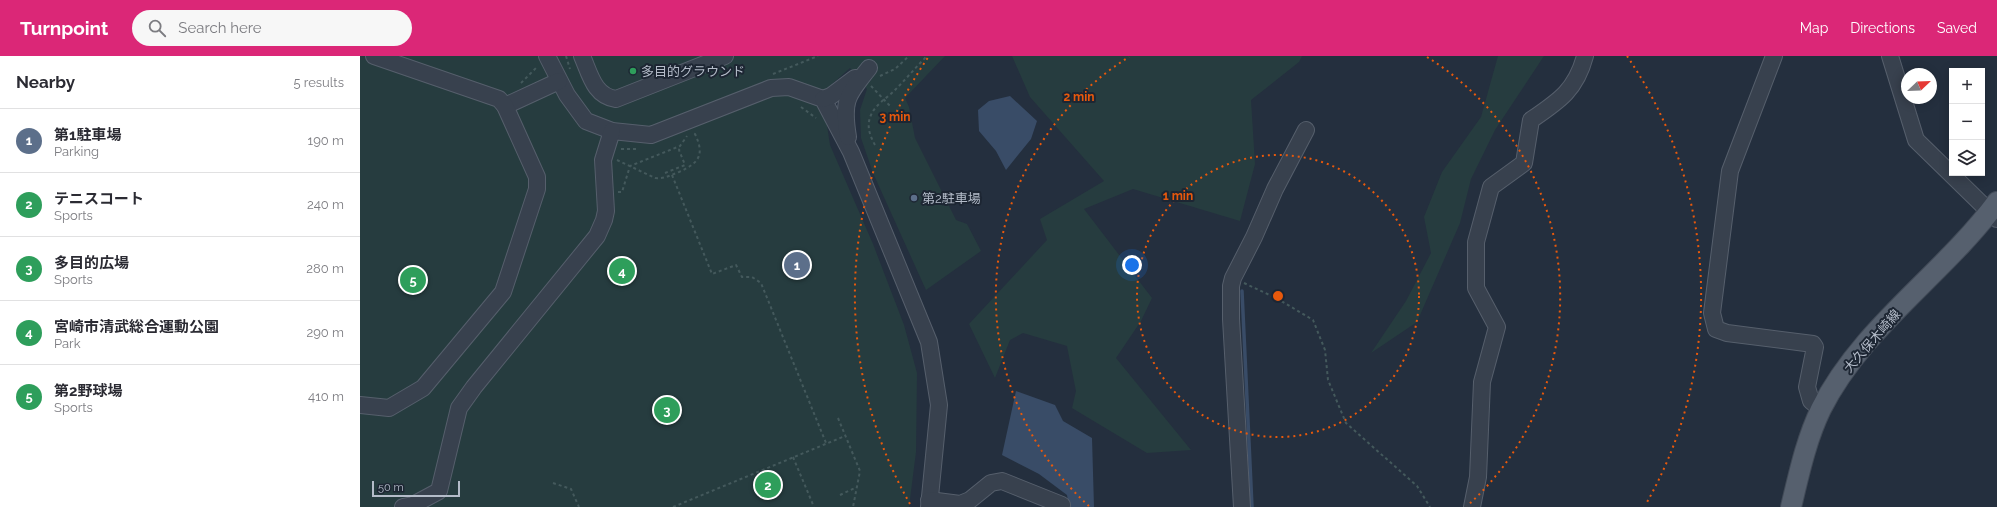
<!DOCTYPE html>
<meta charset="utf-8">
<style>
body{margin:0;font-family:Raleway,"Noto Sans JP",sans-serif;background:#f7f7f7;color:#2b2b33}
.controls{position:absolute;right:12px;top:12px;display:grid;overflow:hidden;border-radius:0px;box-shadow:0 2px 10px #0003}
.controls button{width:36px;height:36px;display:grid;place-items:center;padding:0;border:0;border-bottom:1px solid #e1e1e2;background:#fff;color:#2b2b33;font:20px sans-serif}
.compass{position:absolute;left:1541px;top:12px;width:36px;height:36px;border-radius:50%;background:#fff;box-shadow:0 2px 10px #0003;rotate:67deg}
.scale{position:absolute;left:12px;bottom:10px;width:88px;box-sizing:border-box;padding-left:4px;border:2px solid #b4bcc9;border-top:0;font-size:11px;line-height:14px;white-space:nowrap;color:#b4bcc9;-webkit-text-stroke:3px #1d2633;paint-order:stroke}
.you{position:absolute;left:772px;top:209px;width:14px;height:14px;margin:-10px;border:3px solid #fff;border-radius:50%;background:#1a73e8;box-shadow:0 0 0 6px #1a73e833}
.badge{display:grid;place-items:center;width:26px;height:26px;border-radius:50%;background:#db2777;color:#fff;font-size:13px;font-weight:700}
.pin{position:absolute;translate:-50% -50%;border:2px solid #fff;box-shadow:0 1px 4px #0006}
.list{margin:0;padding:0;list-style:none}
h2{display:flex;justify-content:space-between;align-items:center;height:52px;margin:0;padding:0 16px;font-size:17px}
h2 small{font-size:13px;font-weight:400;color:#7c7c81}
.list li{display:grid;grid-template-columns:26px 1fr auto;gap:12px;align-items:center;box-sizing:border-box;height:64px;padding:0 16px;border-top:1px solid #e1e1e2}
.list b{display:block;font-size:15px;white-space:nowrap}
.list p{margin:0;font-size:13px;white-space:nowrap;color:#7c7c81}
.list em{font-size:13px;font-style:normal;color:#7c7c81}
.icon{flex:none;width:22px;height:22px;fill:none;stroke:currentColor;stroke-width:2;stroke-linecap:round;stroke-linejoin:round}
.map{position:relative;flex:none;width:1637px;height:451px;overflow:hidden}
header{display:flex;align-items:center;gap:24px;box-sizing:border-box;height:56px;padding:0 20px;background:#db2777;color:#fff}
header strong{font-size:19px}
nav{display:flex;gap:22px;margin-inline-start:auto;font-size:14px}
.search{width:280px;height:36px;background:#f7f7f7;display:flex;align-items:center;gap:10px;box-sizing:border-box;padding:0 14px;border-radius:22px;color:#7c7c81;font-size:15px}
main{display:flex}
aside{flex:1;background:#fff}
.map>svg:first-child{display:block}
.green{fill:#263c3f}
.water{fill:#394c67}
.lines{fill:none;stroke-linecap:round;stroke-linejoin:round}
.stream{stroke:#394c67;stroke-width:3.5}
.minor-casing{stroke:#565f6c;stroke-width:18}
.major-casing{stroke:#414a57;stroke-width:22}
.path{stroke:#44595c;stroke-width:2;stroke-dasharray:3 3;stroke-linecap:butt}
.minor{stroke:#38414e;stroke-width:16}
.major{stroke:#56606e;stroke-width:20}
.ring{fill:none;stroke:#e8590c;stroke-width:2;stroke-dasharray:2 4}
.leisure-dot{fill:#2e9e5b;stroke:#1d2633;stroke-width:1.5}
.service-dot{fill:#5c6f8a;stroke:#1d2633;stroke-width:1.5}
.labels{text-anchor:middle;dominant-baseline:central;stroke-width:4;stroke-linejoin:round;paint-order:stroke}
.poi-label{font-size:13px;fill:#b4bcc9;stroke:#1d2633;text-anchor:start}
.street-label{font-size:13px;fill:#b4bcc9;stroke:#1d2633}
.centre{fill:#e8590c;stroke:#1d2633;stroke-width:2}
.ring-label{font-size:12px;text-anchor:middle;font-weight:bold;fill:#e8590c;stroke:#1d2633;stroke-width:4;stroke-linejoin:round;paint-order:stroke}
</style>
<header>
<strong>Turnpoint</strong>
<div class="search"><svg class="icon" aria-label="search" viewBox="0 0 24 24"><circle cx="10" cy="10" r="6"/><path d="M15 15l6 6"/></svg>Search here</div>
<nav><a>Map</a><a>Directions</a><a>Saved</a></nav>
</header>
<main>
<aside>
<h2>Nearby<small>5 results</small></h2>
<ul class="list">
<li><span class="badge" style="background:#5c6f8a">1</span><div><b>第1駐車場</b><p>Parking</p></div><em>190 m</em></li>
<li><span class="badge" style="background:#2e9e5b">2</span><div><b>テニスコート</b><p>Sports</p></div><em>240 m</em></li>
<li><span class="badge" style="background:#2e9e5b">3</span><div><b>多目的広場</b><p>Sports</p></div><em>280 m</em></li>
<li><span class="badge" style="background:#2e9e5b">4</span><div><b>宮崎市清武総合運動公園</b><p>Park</p></div><em>290 m</em></li>
<li><span class="badge" style="background:#2e9e5b">5</span><div><b>第2野球場</b><p>Sports</p></div><em>410 m</em></li>
</ul>
</aside>
<div class="map">
<svg width="1637" height="451" viewBox="0 0 1637 451">
<rect width="100%" height="100%" fill="#242f3e"/>
<g class="green">
<polygon points="0,0 585,0 545,42 549,51 555,82 596,164 607,168 621,195 566,234 513,117 501,82 500,54 507,33 490,12 462,37 470,89 513,188 544,269 557,317 556,396 549,451 0,451"/>
<polygon points="652,0 942,0 939,6 891,44 895,108 880,165 773,133 724,153 792,242 781,265 756,302 831,394 787,397 712,352 716,335 707,290 663,277 650,284 635,322 609,268 687,184 680,163 744,125 670,41"/>
<polygon points="1138,0 1184,0 1135,74 1111,123 1100,167 1057,266 1011,297 1046,245 1071,197 1064,161 1082,116 1121,61"/>
</g>
<g class="water">
<polygon points="650,40 677,65 671,83 646,114 636,95 619,75 618,54 629,45"/>
<polygon points="656,335 695,349 703,365 732,382 734,451 709,451 707,439 679,418 642,399"/>
</g>
<g class="lines">
<polyline class="stream" points="882,235 892,451"/>
<defs>
<g id="minor">
<polyline points="187,0 207,39 226,65 252,75 291,79 411,32 429,31 463,43 491,96 569,286 579,349 569,451"/>
<path d="M222,0C230,18 234,40 256,43L365,0"/>
<polyline points="1414,0 1370,115 1352,257 1356,273 1367,277 1453,288 1455,291 1447,331 1451,345 1461,353"/>
<polyline points="1530,0 1556,84 1637,163"/>
<polyline points="463,43 471,40 495,22"/>
<polyline points="145,50 199,25"/>
<path d="M488,81C482,44 487,40 509,12"/>
<polyline points="0,349 29,352 63,332 143,236 177,133 177,121 145,50 139,43 14,0"/>
<polyline points="569,444 600,448 610,444 631,427 642,425 702,449"/>
<polyline points="43,451 53,449 79,435 99,352 114,331 237,180 244,164 246,155 243,104 252,75"/>
<polyline points="882,451 871,263 871,230 873,222 894,181 915,133 946,74"/>
<path d="M1112,451L1118,421L1122,326L1137,271L1116,232V186L1131,131L1164,107L1171,64C1199,45 1216,34 1225,0"/>
</g>
<path id="major" d="M1431,451C1439,418 1446,384 1461,353C1502,271 1583,219 1637,146"/>
</defs>
<use href="#minor" class="minor-casing"/>
<use href="#major" class="major-casing"/>
<g class="path">
<polyline points="206,0 210,13"/>
<polyline points="413,18 458,0"/>
<polyline points="520,20 535,13 549,0"/>
<polyline points="161,27 178,10"/>
<polyline points="511,30 531,51"/>
<polyline points="441,51 456,62"/>
<path d="M515,89C510,80 506,70 511,59C515,49 527,42 535,34C546,23 556,11 567,0"/>
<polyline points="261,93 278,93"/>
<path d="M257,104L295,122C304,123 311,119 319,116C339,107 345,99 335,78L332,77"/>
<polyline points="305,117 325,109 319,94 320,90"/>
<polyline points="312,119 352,218 376,209 382,221 392,221 401,227 466,387"/>
<polyline points="258,136 262,136 270,110 320,90 327,80"/>
<polyline points="884,227 918,243 953,264 965,294 968,324 986,367 1057,430 1070,451"/>
<polyline points="478,362 500,415 493,451"/>
<polyline points="433,401 454,451"/>
<polyline points="193,427 211,433 219,451"/>
<polyline points="480,439 497,431"/>
<polyline points="313,451 485,380"/>
</g>
<use href="#minor" class="minor"/>
<use href="#major" class="major"/>
</g>
<g class="ring">
<circle cx="918" cy="240" r="141"/>
<path d="M729 450A282 282 0 0 1 769 1M1067 1A282 282 0 0 1 1107 450"/>
<path d="M550 448A423 423 0 0 1 569 0M1267 0A423 423 0 0 1 1286 448"/>
</g>
<circle class="leisure-dot" cx="273" cy="15" r="4"/>
<circle class="service-dot" cx="554" cy="142" r="4"/>
<g class="labels">
<g class="poi-label">
<text x="281" y="15">多目的グラウンド</text>
<text x="562" y="142">第2駐車場</text>
</g>
<g class="street-label">
<text transform="translate(1512 285) rotate(-49)">大久保木崎線</text>
</g>
</g>
<circle cx="918" cy="240" r="6" class="centre"/>
<g class="ring-label">
<text x="719" y="45">2 min</text>
<text x="535" y="65">3 min</text>
<text x="818" y="144">1 min</text>
</g>
</svg>
<div class="controls">
<button>+</button>
<button>−</button>
<button><svg class="icon" aria-label="layers" viewBox="0 0 24 24"><path d="M12 4l9 5-9 5-9-5zM3 14l9 5 9-5"/></svg></button>
</div>
<svg class="compass" viewBox="-18 -18 36 36"><path d="M0-13l5 13h-10z" fill="#e53935"/><path d="M0 13l5-13h-10z" fill="#7c7c81"/></svg>
<div class="scale">50 m</div>
<div class="you"></div>
<div class="pin badge" style="left:437px;top:209px;background:#5c6f8a">1</div>
<div class="pin badge" style="left:408px;top:429px;background:#2e9e5b">2</div>
<div class="pin badge" style="left:307px;top:354px;background:#2e9e5b">3</div>
<div class="pin badge" style="left:262px;top:215px;background:#2e9e5b">4</div>
<div class="pin badge" style="left:53px;top:224px;background:#2e9e5b">5</div>
</div>
</main>
